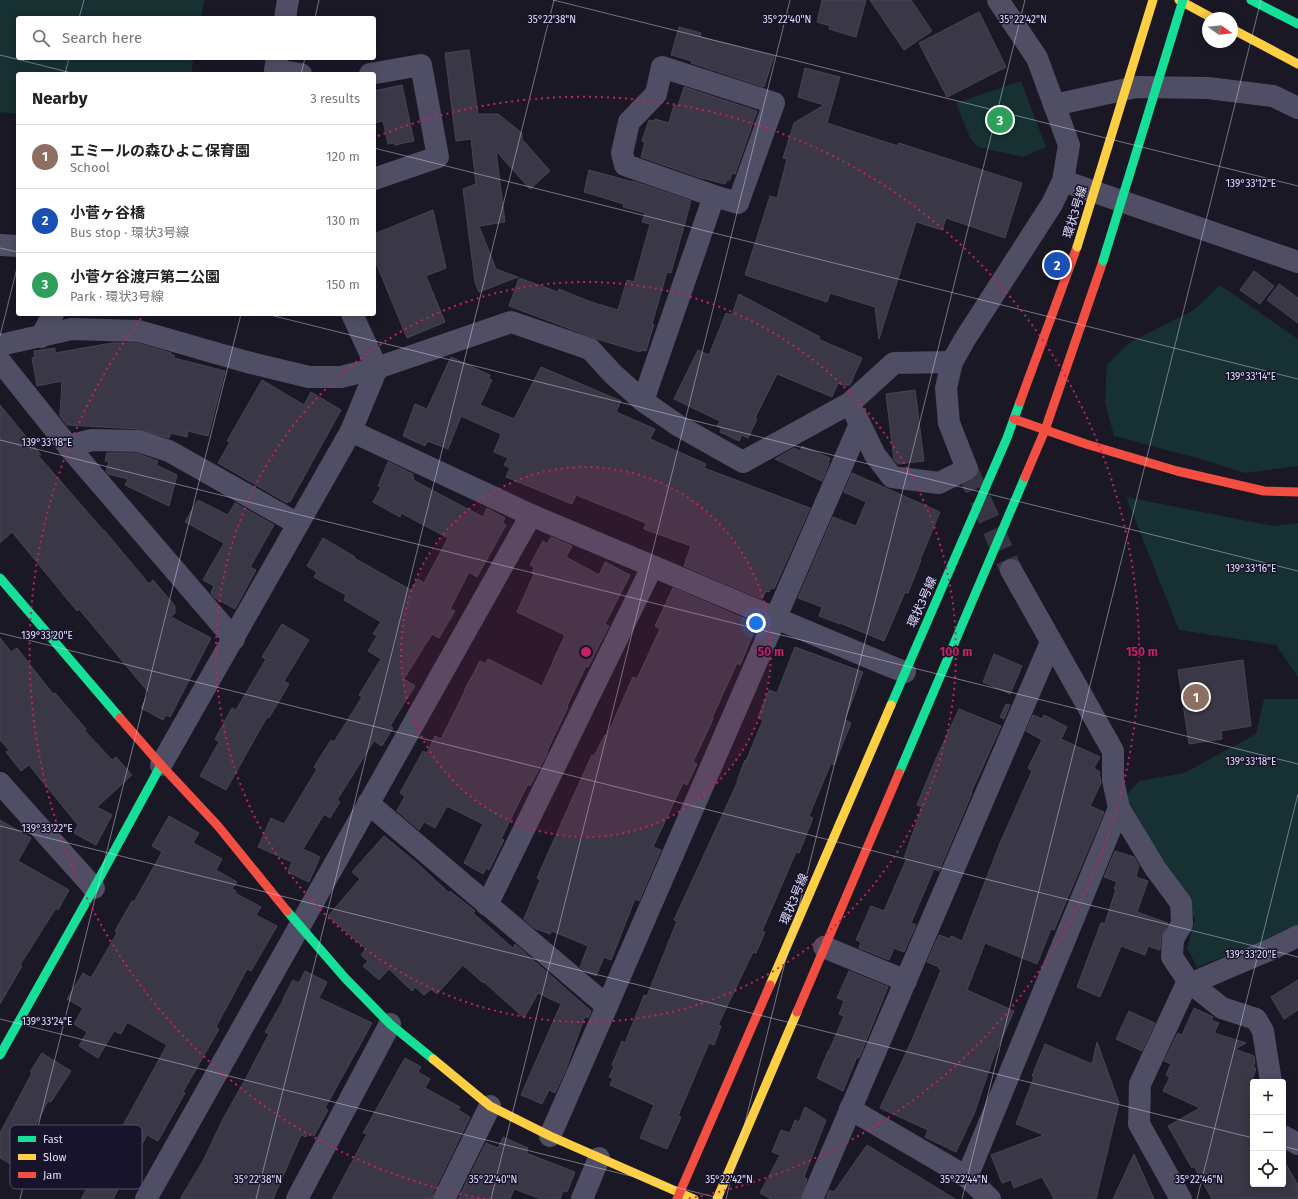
<!DOCTYPE html>
<meta charset="utf-8">
<style>
body{margin:0;font-family:"Fira Sans","Noto Sans JP",sans-serif;background:#f6f6f6;color:#222}
.controls{position:absolute;right:12px;bottom:12px;display:grid;overflow:hidden;border-radius:4px;box-shadow:0 2px 10px #0003}
.controls button{width:36px;height:36px;display:grid;place-items:center;padding:0;border:0;border-bottom:1px solid #e0e0e0;background:#fff;color:#222;font:20px sans-serif}
.compass{position:absolute;left:1202px;top:12px;width:36px;height:36px;border-radius:50%;background:#fff;box-shadow:0 2px 10px #0003;rotate:104deg}
.you{position:absolute;left:756px;top:623px;width:14px;height:14px;margin:-10px;border:3px solid #fff;border-radius:50%;background:#1a73e8;box-shadow:0 0 0 6px #1a73e833}
.badge{display:grid;place-items:center;width:26px;height:26px;border-radius:50%;background:#595862;color:#fff;font-size:13px;font-weight:700}
.pin{position:absolute;translate:-50% -50%;border:2px solid #fff;box-shadow:0 1px 4px #0006}
.list{margin:0;padding:0;list-style:none}
h2{display:flex;justify-content:space-between;align-items:center;height:52px;margin:0;padding:0 16px;font-size:17px}
h2 small{font-size:13px;font-weight:400;color:#767676}
.list li{display:grid;grid-template-columns:26px 1fr auto;gap:12px;align-items:center;box-sizing:border-box;height:64px;padding:0 16px;border-top:1px solid #e0e0e0}
.list b{display:block;font-size:15px;white-space:nowrap}
.list p{margin:0;font-size:13px;white-space:nowrap;color:#767676}
.list em{font-size:13px;font-style:normal;color:#767676}
.icon{flex:none;width:22px;height:22px;fill:none;stroke:currentColor;stroke-width:2;stroke-linecap:round;stroke-linejoin:round}
.map{position:relative;flex:none;width:1298px;height:1199px;overflow:hidden}
.search{position:absolute;background:#fff;box-shadow:0 2px 10px #0003;left:16px;top:16px;width:360px;height:44px;display:flex;align-items:center;gap:10px;box-sizing:border-box;padding:0 14px;border-radius:4px;color:#767676;font-size:15px}
.panel{position:absolute;background:#fff;box-shadow:0 2px 10px #0003;left:16px;top:72px;width:360px;height:244px;border-radius:4px}
.map>svg:first-child{display:block}
.green{fill:#173031}
.building{fill:#3a3746;stroke:#474457}
.lines{fill:none;stroke-linecap:round;stroke-linejoin:round}
.street-tunnel{stroke:#383645;stroke-width:22;stroke-dasharray:22 11;stroke-linecap:butt}
.street{stroke:#4f4e64;stroke-width:22}
.fast{stroke:#16e098;stroke-width:9}
.slow{stroke:#ffcf43;stroke-width:9}
.jam{stroke:#f24e42;stroke-width:9}
.fast-bridge{stroke:#16e098;stroke-width:9}
.slow-bridge{stroke:#ffcf43;stroke-width:9}
.ticks{fill:none;stroke:#e2defd;stroke-width:1;stroke-opacity:0.45}
.ring{fill:none;stroke:#c42263;stroke-width:2;stroke-dasharray:2 4}
.labels{text-anchor:middle;dominant-baseline:central;stroke-width:3;stroke-linejoin:round;paint-order:stroke}
.street-label{font-size:12px;fill:#e2defd;stroke:#17132a}
.key{fill:#17132a;stroke:#545069;stroke-width:1}
.key-label{font-size:11px;fill:#e2defd}
.ticks-label{font-size:10px;text-anchor:middle;fill:#e2defd;stroke:#17132a;stroke-width:3;stroke-linejoin:round;paint-order:stroke}
.centre{fill:#c42263;stroke:#17132a;stroke-width:2}
.ring-label{font-size:12px;text-anchor:middle;font-weight:bold;fill:#c42263;stroke:#17132a;stroke-width:3;stroke-linejoin:round;paint-order:stroke}
</style>
<div class="map">
<svg width="1298" height="1199" viewBox="0 0 1298 1199">
<rect width="100%" height="100%" fill="#1a1825"/>
<g class="green">
<polygon points="0,0 204,0 201,18 18,18 18,58 194,58 191,74 18,74 18,114 0,112"/>
<polygon points="1021,81 1046,147 1023,157 978,147 970,138 956,103"/>
<polygon points="1220,285 1298,339 1298,466 1245,473 1204,460 1114,436 1105,402 1107,365 1129,343 1194,310"/>
<polygon points="1126,497 1273,526 1298,523 1298,677 1276,645 1179,630"/>
<polygon points="1264,699 1298,699 1298,928 1197,967 1187,948 1195,919 1126,796 1139,781 1184,773 1256,734"/>
</g>
<g class="building">
<polygon points="822,0 866,0 856,37 829,29 830,26 817,22"/>
<polygon points="870,0 911,0 932,31 904,50"/>
<polygon points="979,12 1006,67 947,97 919,43"/>
<polygon points="679,27 701,33 700,37 774,56 764,87 691,63 692,61 671,55"/>
<polygon points="469,50 478,114 498,114 522,133 522,139 550,171 530,189 496,151 505,222 479,226 496,269 518,277 479,292 475,282 463,189 476,184 471,139 456,141 445,53"/>
<polygon points="805,68 840,77 827,123 898,146 899,143 1022,183 1005,238 946,218 942,230 916,222 879,339 875,307 830,293 827,302 745,275 770,196 777,198 787,159 783,158 794,123 824,105 798,97"/>
<polygon points="402,85 414,141 395,145 394,143 388,144 383,121 374,123 374,91"/>
<polygon points="684,87 757,111 735,174 732,173 730,180 727,180 725,184 698,177 641,157 645,142 642,141 649,120 654,121 655,119 669,123 674,105 678,106"/>
<polygon points="589,170 633,182 633,181 691,201 671,273 667,272 652,324 654,324 646,351 641,350 640,352 597,339 509,306 519,278 558,292 559,289 591,302 618,310 627,280 634,282 650,224 642,222 645,213 623,207 624,204 584,192"/>
<polygon points="433,210 446,268 426,276 445,322 407,338 374,258 374,234"/>
<polygon points="1254,271 1274,286 1260,304 1240,290"/>
<polygon points="1279,284 1298,298 1298,323 1267,300"/>
<polygon points="739,294 820,337 818,339 862,358 850,385 842,385 838,383 832,397 777,374 755,418 757,419 748,438 742,435 739,441 720,432 722,428 717,426 720,421 674,399 698,350 709,355 726,313 732,315"/>
<polygon points="112,343 137,343 171,353 171,355 174,355 174,358 225,371 208,436 188,431 187,437 171,433 169,438 138,429 67,425 60,416 62,381 37,386 32,358 35,357 34,351 55,348 55,353"/>
<polygon points="451,357 490,375 489,379 492,380 480,405 514,419 541,367 621,401 616,412 655,429 650,439 706,464 704,468 810,508 774,589 771,588 769,592 766,591 762,599 684,566 691,546 644,529 646,523 576,495 572,504 506,477 510,468 504,465 508,458 494,452 501,434 461,416 448,449 428,441 425,446 403,436 415,404 427,409"/>
<polygon points="262,380 304,405 311,392 341,410 290,502 288,501 287,503 218,463 230,442 227,441"/>
<polygon points="915,390 924,461 898,464 894,460 886,394"/>
<polygon points="0,405 41,455 37,454 103,530 104,530 149,584 153,580 175,606 175,613 171,617 211,638 170,717 166,715 163,720 141,708 149,693 79,609 77,611 12,532 0,543"/>
<polygon points="802,446 830,458 828,463 829,463 822,481 775,459 794,448 800,451"/>
<polygon points="107,453 136,453 158,461 156,465 177,475 169,506 125,485 128,479 108,474 106,471 109,462 105,461"/>
<polygon points="388,462 413,474 412,476 414,477 413,480 483,517 487,508 490,510 505,518 502,523 506,525 477,577 469,572 450,609 455,611 439,638 432,634 404,679 415,686 390,726 393,728 382,746 374,741 337,800 340,802 330,818 324,814 303,849 320,857 309,882 288,872 292,862 258,847 271,818 284,824 317,769 314,767 331,740 334,742 362,697 359,695 381,659 368,651 377,636 373,634 381,622 344,600 346,595 314,577 317,572 307,566 323,538 355,557 354,558 411,590 418,579 424,583 448,538 401,513 400,517 373,502 381,487 378,486"/>
<polygon points="852,473 940,512 920,560 921,560 908,593 905,592 884,641 840,623 840,624 819,616 822,607 798,598 833,517 856,526 866,502 844,492"/>
<polygon points="198,500 228,515 235,503 274,525 250,567 256,570 235,609 215,598 211,593 214,586 203,580 224,543 185,522"/>
<polygon points="551,537 572,546 566,557 599,575 605,562 630,575 605,624 609,626 588,667 586,666 567,706 568,707 547,751 548,752 530,786 528,784 501,839 504,840 489,870 486,868 483,874 464,863 483,824 447,806 435,828 424,822 419,830 397,811 405,796 400,793 423,751 427,753 435,736 441,739 465,691 464,691 480,661 486,664 488,659 542,686 565,635 517,612 534,574 532,573 534,567 530,565 543,541 547,544"/>
<polygon points="673,588 752,622 747,631 753,634 740,665 737,663 712,718 713,719 693,762 697,764 687,785 683,783 653,847 661,850 639,901 635,899 611,960 604,957 596,976 588,973 580,967 588,946 552,931 550,934 534,928 524,919 540,880 537,878 572,799 592,755 594,756 605,735 607,736 633,677 637,679 660,629 655,626"/>
<polygon points="282,624 309,640 284,681 289,684 269,718 267,717 226,790 200,776 219,742 215,739 232,708 236,710 266,659 262,657"/>
<polygon points="0,638 11,652 17,648 53,694 55,693 86,729 84,730 112,760 116,757 132,775 97,807 112,815 96,845 74,833 78,825 29,765 21,771 6,752 9,750 0,740"/>
<polygon points="795,647 863,672 845,720 851,723 834,765 831,763 809,816 813,818 799,853 796,852 762,931 765,932 756,953 753,952 718,1025 721,1026 714,1045 709,1043 678,1116 681,1117 667,1149 640,1138 654,1105 610,1085 613,1079 609,1077 614,1066 612,1065 622,1041 625,1043 644,995 647,996 677,921 674,920 738,781 737,781 745,760 746,761 763,720 758,718 769,690 777,693"/>
<polygon points="994,654 1022,666 1010,694 983,682"/>
<polygon points="1243,660 1251,726 1221,731 1222,739 1189,744 1178,670"/>
<polygon points="1006,704 1010,705 1004,719 1000,717"/>
<polygon points="959,709 1001,726 971,793 972,793 939,871 934,869 911,923 916,925 904,952 894,948 889,960 859,948 861,942 856,940 871,906 884,911 907,858 904,858 922,807 917,805 935,761"/>
<polygon points="1033,715 1042,719 1044,715 1067,727 1061,739 1100,757 1094,768 1100,772 1099,776 1100,777 1101,783 1090,806 1104,812 1054,930 1051,929 1037,964 985,943 967,990 1014,1011 994,1056 974,1114 956,1152 925,1137 928,1130 880,1108 912,1040 941,970 938,968 939,967 927,962 939,935 950,939 951,936 962,941 1000,843 1032,771 1028,768 1042,740 1026,731"/>
<polygon points="169,816 199,833 193,843 222,859 216,870 237,882 232,889 236,891 235,893 261,907 256,915 277,926 251,971 247,969 216,1027 219,1029 183,1092 185,1093 158,1141 147,1135 113,1199 81,1199 97,1171 93,1169 111,1135 116,1138 167,1045 127,1022 121,1034 114,1031 98,1058 79,1046 87,1032 74,1024 83,1008 67,999 83,973 91,978 117,933 115,931 132,901 134,902 162,852 152,846"/>
<polygon points="0,820 31,838 18,861 69,890 58,910 56,908 20,965 22,966 0,1004"/>
<polygon points="384,836 417,863 449,893 450,891 475,911 473,913 513,948 515,944 591,1011 588,1018 585,1016 566,1069 555,1093 549,1090 542,1104 521,1095 561,1004 538,993 524,1018 484,982 483,983 463,965 437,994 431,989 424,995 415,987 412,991 389,969 379,980 363,966 368,961 361,955 366,949 328,916 360,879 352,872"/>
<polygon points="1115,851 1134,857 1139,866 1136,877 1148,881 1137,912 1168,923 1161,938 1160,950 1148,946 1145,955 1121,946 1100,997 1077,987 1101,923 1105,923 1116,889 1114,889 1117,882 1104,877"/>
<polygon points="305,971 327,982 319,998 372,1023 325,1108 328,1110 314,1136 309,1133 306,1137 301,1135 273,1199 180,1199 203,1161 223,1119 246,1078 269,1034 265,1032 284,999 283,999 293,980 299,983"/>
<polygon points="849,971 888,987 859,1058 857,1057 843,1091 817,1078 828,1051 829,1051 844,1016 839,1014 844,1001 837,998"/>
<polygon points="1298,980 1298,1010 1284,1019 1271,997"/>
<polygon points="1194,1008 1213,1017 1211,1020 1219,1023 1214,1033 1246,1043 1235,1049 1254,1056 1255,1062 1253,1068 1256,1068 1249,1091 1251,1103 1253,1107 1253,1184 1283,1184 1283,1159 1298,1185 1298,1199 1212,1199 1194,1166 1192,1168 1168,1126 1200,1108 1163,1091 1170,1077 1166,1075 1171,1064 1164,1061 1178,1033 1182,1035"/>
<polygon points="1129,1011 1155,1023 1142,1051 1116,1039"/>
<polygon points="1097,1042 1119,1103 1096,1199 1054,1199 1042,1177 1014,1188 1011,1180 1002,1183 991,1155 1044,1135 1016,1124 1034,1077 1032,1076 1045,1044 1092,1064"/>
<polygon points="42,1053 71,1071 51,1102 48,1101 30,1136 54,1146 37,1178 0,1158 0,1133 32,1073 30,1072"/>
<polygon points="405,1058 421,1067 418,1072 430,1079 425,1088 460,1107 458,1110 470,1117 433,1193 432,1199 332,1199 367,1134 363,1133"/>
<polygon points="805,1107 826,1120 804,1177 807,1179 800,1199 771,1199 760,1193 780,1155 772,1152 781,1130 790,1133 795,1120 799,1122"/>
<polygon points="503,1137 528,1148 526,1153 575,1172 567,1192 563,1191 560,1199 541,1199 514,1189 510,1199 458,1199 486,1143 498,1148"/>
<polygon points="867,1145 955,1199 826,1199 829,1190 834,1192"/>
<polygon points="1134,1154 1154,1199 1113,1199"/>
</g>
<g class="lines">
<polyline class="street-tunnel" points="967,469 1011,570"/>
<g class="street">
<polyline points="285,18 288,0"/>
<polyline points="277,58 275,70 301,74"/>
<polyline points="370,74 421,65 438,157 374,179"/>
<polyline points="1054,105 1136,87 1208,88 1273,96 1298,108"/>
<polyline points="1063,181 1298,262"/>
<polyline points="0,245 18,246"/>
<polyline points="41,337 53,314"/>
<polyline points="0,345 72,329 139,331 247,362 309,377 341,377 377,368 511,322 590,349 613,374 643,401 679,426 743,462 850,403 894,363 952,362"/>
<polyline points="0,361 68,446 234,639"/>
<polyline points="643,401 714,196 625,165 622,153 629,122 656,94 662,67 774,103 738,203 714,196"/>
<polyline points="856,416 875,455 892,477 939,483 967,469 949,423 946,388 952,362 965,339 1052,204 1063,181 1069,145 1037,58 998,0"/>
<polyline points="351,431 531,515 887,665 905,672"/>
<polyline points="68,446 92,440 138,441 169,451 298,524"/>
<polyline points="1011,570 1113,751 1113,780 1119,808 1155,868 1181,903 1182,924 1173,939 1172,957 1188,981 1222,1008 1256,1019 1263,1031 1271,1082"/>
<polyline points="161,765 351,431 377,368 352,314"/>
<polyline points="0,783 94,888"/>
<polyline points="368,803 607,1006"/>
<polyline points="487,905 652,567"/>
<polyline points="824,947 906,981"/>
<polyline points="1192,983 1274,948 1298,936"/>
<polyline points="850,1109 967,1177 990,1199"/>
<polyline points="550,1136 607,1006 860,424"/>
<polyline points="1283,1136 1298,1144"/>
<polyline points="967,1177 1119,808"/>
<polyline points="146,1199 531,515"/>
<polyline points="297,1199 390,1024"/>
<polyline points="444,1199 490,1106"/>
<polyline points="582,1199 599,1158"/>
<polyline points="812,1199 1051,642"/>
<polyline points="1181,1199 1139,1124 1140,1084 1188,981"/>
</g>
<g class="fast">
<polyline points="1251,0 1298,24"/>
<polyline points="0,578 120,718"/>
<polyline points="891,705 1007,438 1020,402"/>
<polyline points="899,773 1025,477"/>
<polyline points="287,911 345,978 390,1024 433,1059"/>
<polyline points="0,1055 94,888 161,765"/>
</g>
<g class="slow">
<polyline points="1179,0 1212,18"/>
<polyline points="1232,29 1298,64"/>
<polyline points="770,985 891,705"/>
<polyline points="433,1059 490,1106 550,1136 694,1199"/>
<polyline points="717,1199 797,1012"/>
</g>
<g class="jam">
<polyline points="1020,402 1077,247"/>
<polyline points="1014,419 1086,444 1177,471 1264,491 1298,492"/>
<polyline points="1025,477 1045,430 1103,261"/>
<polyline points="120,718 161,765 218,826 287,911"/>
<polyline points="797,1012 899,773"/>
<polyline points="677,1199 770,985"/>
</g>
<polyline class="fast-bridge" points="1103,261 1183,0"/>
<polyline class="slow-bridge" points="1077,247 1153,0"/>
</g>
<path class="ticks" d="M553,0L1298,186M79,18L84,0M315,18L319,0M0,55L76,74M65,74L69,58M301,74L305,58M374,148L1298,379M0,248L18,252M266,314L1298,571M0,336L18,264M0,440L1298,764M0,633L1298,957M0,826L1253,1138M0,1019L723,1199M1283,1146L1298,1150M20,1199L241,314M256,1199L554,0M491,1199L790,0M726,1199L1025,0M962,1199L1261,0M1197,1199L1298,794"/>
<circle cx="586" cy="652" r="185" fill="#c42263" fill-opacity=".12"/>
<g class="ring">
<circle cx="586" cy="652" r="185"/>
<circle cx="586" cy="652" r="370"/>
<path d="M485 1199A556 556 0 0 1 142 317M378 136A556 556 0 1 1 687 1199"/>
</g>
<g class="labels">
<g class="street-label">
<text transform="translate(1075 212) rotate(-73)">環状3号線</text>
<text transform="translate(922 602) rotate(-66)">環状3号線</text>
<text transform="translate(794 899) rotate(-67)">環状3号線</text>
</g>
</g>
<rect x="10" y="1125" width="132" height="64" rx="6" class="key"/>
<rect x="18" y="1136" width="18" height="6" fill="#16e098"/>
<rect x="18" y="1154" width="18" height="6" fill="#ffcf43"/>
<rect x="18" y="1172" width="18" height="6" fill="#f24e42"/>
<g class="key-label">
<text x="43" y="1143">Fast</text>
<text x="43" y="1161">Slow</text>
<text x="43" y="1179">Jam</text>
</g>
<g class="ticks-label">
<text x="552" y="23">35°22'38"N</text>
<text x="787" y="23">35°22'40"N</text>
<text x="1023" y="23">35°22'42"N</text>
<text x="1251" y="187">139°33'12"E</text>
<text x="1251" y="380">139°33'14"E</text>
<text x="47" y="446">139°33'18"E</text>
<text x="1251" y="572">139°33'16"E</text>
<text x="47" y="639">139°33'20"E</text>
<text x="1251" y="765">139°33'18"E</text>
<text x="47" y="832">139°33'22"E</text>
<text x="1251" y="958">139°33'20"E</text>
<text x="47" y="1025">139°33'24"E</text>
<text x="258" y="1183">35°22'38"N</text>
<text x="493" y="1183">35°22'40"N</text>
<text x="729" y="1183">35°22'42"N</text>
<text x="964" y="1183">35°22'44"N</text>
<text x="1199" y="1183">35°22'46"N</text>
</g>
<circle cx="586" cy="652" r="6" class="centre"/>
<g class="ring-label">
<text x="771" y="656">50 m</text>
<text x="956" y="656">100 m</text>
<text x="1142" y="656">150 m</text>
</g>
</svg>
<div class="controls">
<button>+</button>
<button>−</button>
<button><svg class="icon" aria-label="locate" viewBox="0 0 24 24"><circle cx="12" cy="12" r="6"/><path d="M12 2v4M12 18v4M2 12h4M18 12h4"/></svg></button>
</div>
<svg class="compass" viewBox="-18 -18 36 36"><path d="M0-13l5 13h-10z" fill="#e53935"/><path d="M0 13l5-13h-10z" fill="#767676"/></svg>
<div class="you"></div>
<div class="pin badge" style="left:1196px;top:697px;background:#8d6e63">1</div>
<div class="pin badge" style="left:1057px;top:265px;background:#1a4fb4">2</div>
<div class="pin badge" style="left:1000px;top:120px;background:#2e9e5b">3</div>
<div class="search"><svg class="icon" aria-label="search" viewBox="0 0 24 24"><circle cx="10" cy="10" r="6"/><path d="M15 15l6 6"/></svg>Search here</div>
<section class="panel">
<h2>Nearby<small>3 results</small></h2>
<ul class="list">
<li><span class="badge" style="background:#8d6e63">1</span><div><b>エミールの森ひよこ保育園</b><p>School</p></div><em>120 m</em></li>
<li><span class="badge" style="background:#1a4fb4">2</span><div><b>小菅ヶ谷橋</b><p>Bus stop · 環状3号線</p></div><em>130 m</em></li>
<li><span class="badge" style="background:#2e9e5b">3</span><div><b>小菅ケ谷渡戸第二公園</b><p>Park · 環状3号線</p></div><em>150 m</em></li>
</ul>
</section>
</div>
